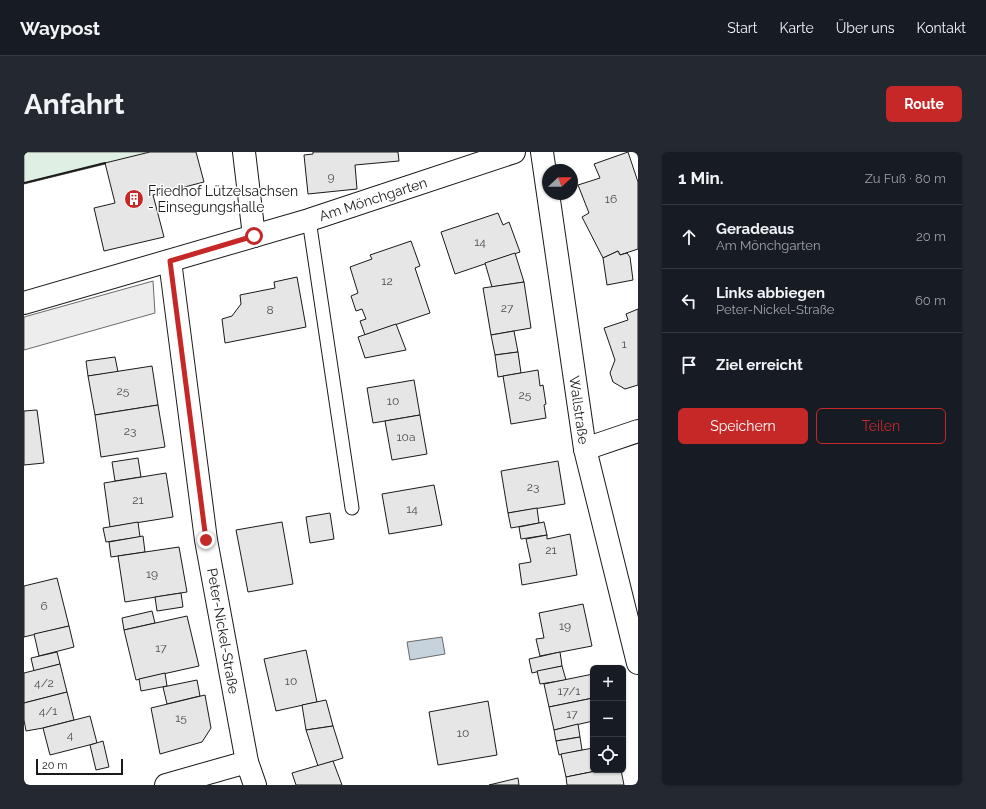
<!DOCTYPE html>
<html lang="de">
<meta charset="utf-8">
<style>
body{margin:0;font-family:Raleway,sans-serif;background:#242831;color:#f1f3f6}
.controls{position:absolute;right:12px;bottom:12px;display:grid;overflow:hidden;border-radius:6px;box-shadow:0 1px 3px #0004}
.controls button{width:36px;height:36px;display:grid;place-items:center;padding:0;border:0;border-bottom:1px solid #363941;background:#171b24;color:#f1f3f6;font:20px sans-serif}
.compass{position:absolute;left:518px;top:12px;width:36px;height:36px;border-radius:50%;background:#171b24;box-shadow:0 1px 3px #0004;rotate:68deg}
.scale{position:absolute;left:12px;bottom:10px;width:87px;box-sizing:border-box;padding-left:4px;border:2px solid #1a1a1a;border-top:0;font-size:11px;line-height:14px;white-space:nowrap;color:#1a1a1a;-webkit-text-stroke:3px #fff;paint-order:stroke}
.stop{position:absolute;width:12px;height:12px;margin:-9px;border:3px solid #c62828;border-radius:50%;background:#fff}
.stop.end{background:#c62828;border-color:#fff;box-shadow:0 1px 4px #0008}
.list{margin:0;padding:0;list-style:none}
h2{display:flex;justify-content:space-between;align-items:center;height:52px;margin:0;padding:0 16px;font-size:17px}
h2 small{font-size:13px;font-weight:400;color:#9ea1a6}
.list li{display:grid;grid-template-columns:26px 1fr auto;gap:12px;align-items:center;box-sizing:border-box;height:64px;padding:0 16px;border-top:1px solid #363941}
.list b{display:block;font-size:15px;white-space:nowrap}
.list p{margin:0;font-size:13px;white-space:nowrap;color:#9ea1a6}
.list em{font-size:13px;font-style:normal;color:#9ea1a6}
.actions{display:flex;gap:8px;padding:12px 16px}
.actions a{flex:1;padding:9px 0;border:1px solid #c62828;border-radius:6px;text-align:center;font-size:14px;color:#c62828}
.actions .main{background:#c62828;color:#fff}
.icon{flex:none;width:22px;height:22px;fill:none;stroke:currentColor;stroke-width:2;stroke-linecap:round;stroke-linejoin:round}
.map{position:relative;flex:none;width:614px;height:633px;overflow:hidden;border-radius:6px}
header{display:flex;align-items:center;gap:24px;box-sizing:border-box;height:56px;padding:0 20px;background:#171b24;border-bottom:1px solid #363941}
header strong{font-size:19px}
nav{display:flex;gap:22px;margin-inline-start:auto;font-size:14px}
.intro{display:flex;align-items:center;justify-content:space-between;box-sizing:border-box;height:96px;padding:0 24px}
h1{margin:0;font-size:28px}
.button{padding:10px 18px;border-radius:6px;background:#c62828;color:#fff;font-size:14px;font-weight:700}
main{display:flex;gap:24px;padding:0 24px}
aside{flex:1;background:#171b24;border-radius:6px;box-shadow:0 1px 3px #0004}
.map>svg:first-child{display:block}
.green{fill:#e0efe3;stroke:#6a6a6a}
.parking{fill:#ededed;stroke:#6a6a6a}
.water{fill:#c6d2dc;stroke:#6a6a6a}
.building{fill:#e6e6e6;stroke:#1a1a1a}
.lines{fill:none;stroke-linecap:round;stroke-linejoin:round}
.service-casing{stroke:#1a1a1a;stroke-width:15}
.minor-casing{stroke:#1a1a1a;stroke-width:24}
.service{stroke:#fff;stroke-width:13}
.minor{stroke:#fff;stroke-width:22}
.wall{stroke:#1a1a1a;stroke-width:2}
.route{stroke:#c62828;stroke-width:5}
.labels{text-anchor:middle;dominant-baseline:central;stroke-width:3;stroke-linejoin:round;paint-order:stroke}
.number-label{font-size:12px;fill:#4d4d4d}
.poi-label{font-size:14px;fill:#1a1a1a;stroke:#fff;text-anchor:start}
.street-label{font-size:14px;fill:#1a1a1a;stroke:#fff}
</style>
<header>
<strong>Waypost</strong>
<nav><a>Start</a><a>Karte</a><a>Über uns</a><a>Kontakt</a></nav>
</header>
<div class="intro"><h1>Anfahrt</h1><a class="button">Route</a></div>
<main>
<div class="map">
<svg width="614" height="633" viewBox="0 0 614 633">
<rect width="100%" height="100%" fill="#fff"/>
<polygon class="green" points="0,0 130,0 0,32"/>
<polygon class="parking" points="129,129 131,161 0,198 0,165"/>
<polygon class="water" points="418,485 421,502 386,508 383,490"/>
<g class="building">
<polygon points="126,0 172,0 180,30 129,43 140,85 80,99 70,56 91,51 81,11"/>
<polygon points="289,0 374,0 375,9 331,13 333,37 284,42 280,3 289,2"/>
<polygon points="604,0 614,30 614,97 596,103 594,99 579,106 558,65 565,61 554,33 576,26 570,12"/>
<polygon points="474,61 479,73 485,70 496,100 431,122 417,80"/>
<polygon points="387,89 396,114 391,116 406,161 341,183 336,169 342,167 338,157 332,159 327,144 334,141 326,115 348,107 346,103"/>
<polygon points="594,99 596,103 603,101 606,105 609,128 583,133 579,106"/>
<polygon points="491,101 500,130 468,135 461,111"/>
<polygon points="273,125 282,175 201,191 198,167 208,164 217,152 216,143 251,136 250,130"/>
<polygon points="500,130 507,176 467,183 459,136"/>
<polygon points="614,157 614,233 601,237 589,230 586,221 591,208 580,176 604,168 602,162"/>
<polygon points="372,172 382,198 341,206 334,185"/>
<polygon points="490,179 494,200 471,203 467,183"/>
<polygon points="494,200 497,221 474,225 471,203"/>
<polygon points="91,205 94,220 64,224 62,209"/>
<polygon points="128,214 134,253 71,263 64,224"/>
<polygon points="514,218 516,234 519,233 522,252 520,253 522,266 487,272 479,224"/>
<polygon points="390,228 396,263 349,271 343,236"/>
<polygon points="134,253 141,295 77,305 71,263"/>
<polygon points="13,258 20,311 0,313 0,259"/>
<polygon points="396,263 403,302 368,308 361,269"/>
<polygon points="114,306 117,325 91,329 88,310"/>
<polygon points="534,309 541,352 484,361 477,319"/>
<polygon points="142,321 149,365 86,375 80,331"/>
<polygon points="410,333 418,373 365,382 358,342"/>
<polygon points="513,356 515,371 487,376 484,361"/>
<polygon points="306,361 310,387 286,391 282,365"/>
<polygon points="114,370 116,385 82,390 79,376"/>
<polygon points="258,370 269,432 224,440 212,378"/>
<polygon points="520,370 523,383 497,387 495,375"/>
<polygon points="546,382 553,423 498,433 495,412 507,410 502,387 523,383 523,387"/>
<polygon points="119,384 121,400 87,405 85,390"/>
<polygon points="155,395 163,440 101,450 94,404"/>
<polygon points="33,426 45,474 0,485 0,434"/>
<polygon points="157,441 159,455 133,459 131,445"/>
<polygon points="559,452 568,494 516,504 512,487 520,486 515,461"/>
<polygon points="128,459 131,471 100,478 98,466"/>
<polygon points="163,464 175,514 112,528 100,478"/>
<polygon points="45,474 50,495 15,504 10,482"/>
<polygon points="282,498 293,550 252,559 240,507"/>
<polygon points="33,500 36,512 10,519 7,506"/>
<polygon points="536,500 538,514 508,521 505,507"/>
<polygon points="36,512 43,540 0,551 0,521"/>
<polygon points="538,514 542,528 516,532 513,519"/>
<polygon points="141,521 143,534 117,539 115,527"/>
<polygon points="569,522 569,546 525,555 520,532"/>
<polygon points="173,528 176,544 143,552 139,535"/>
<polygon points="43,540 50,568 19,576 2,579 0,568 0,551"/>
<polygon points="181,543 187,576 178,590 136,602 127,556"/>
<polygon points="569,546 569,569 530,578 525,555"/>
<polygon points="302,548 309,574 282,578 278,553"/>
<polygon points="464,549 473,603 414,613 405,560"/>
<polygon points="66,564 73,591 26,603 19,576"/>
<polygon points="554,572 556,585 532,589 530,578"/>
<polygon points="309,574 319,606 294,614 282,578"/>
<polygon points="556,585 558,598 535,603 532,589"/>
<polygon points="79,589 85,615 72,618 66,593"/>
<polygon points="569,596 569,618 577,618 542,625 537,602"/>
<polygon points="309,609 318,633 272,633 268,621"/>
<polygon points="577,618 597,618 600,633 543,633 542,625"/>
<polygon points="494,626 495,633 465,633"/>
</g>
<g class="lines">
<defs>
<polyline id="service" points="285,68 328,356"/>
<g id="minor">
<polyline points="220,0 230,84"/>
<polyline points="518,0 561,297 614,511"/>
<polyline points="146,109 182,388 223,610 231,633"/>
<polyline points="0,151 285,68 490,0"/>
<polyline points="561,297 614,279"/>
<polyline points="142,633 223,610"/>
</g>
</defs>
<use href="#service" class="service-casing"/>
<use href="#minor" class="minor-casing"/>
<use href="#service" class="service"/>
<use href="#minor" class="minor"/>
<polyline class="wall" points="0,31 81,11"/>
</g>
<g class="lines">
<polyline class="route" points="182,388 146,109 230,84"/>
</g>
<defs>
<symbol id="building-disc" viewBox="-11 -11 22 22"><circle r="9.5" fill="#c62828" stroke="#fff"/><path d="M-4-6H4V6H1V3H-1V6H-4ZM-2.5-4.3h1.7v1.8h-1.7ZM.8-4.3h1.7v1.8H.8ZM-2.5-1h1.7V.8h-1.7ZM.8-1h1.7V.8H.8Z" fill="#fff"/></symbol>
</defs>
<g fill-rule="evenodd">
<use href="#building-disc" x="99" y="36" width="22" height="22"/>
</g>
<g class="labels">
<g class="number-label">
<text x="307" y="25">9</text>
<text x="587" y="47">16</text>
<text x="456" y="90">14</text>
<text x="363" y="129">12</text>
<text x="483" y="156">27</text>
<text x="246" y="158">8</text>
<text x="600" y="192">1</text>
<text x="99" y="239">25</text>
<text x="501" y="243">25</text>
<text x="369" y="249">10</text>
<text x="106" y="279">23</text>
<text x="382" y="285">10a</text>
<text x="509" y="335">23</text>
<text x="114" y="348">21</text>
<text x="388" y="357">14</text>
<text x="527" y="398">21</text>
<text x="128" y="422">19</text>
<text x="20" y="454">6</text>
<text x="541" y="474">19</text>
<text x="137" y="496">17</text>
<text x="267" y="529">10</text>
<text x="20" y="531">4/2</text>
<text x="545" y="539">17/1</text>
<text x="24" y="559">4/1</text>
<text x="548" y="562">17</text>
<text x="157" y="566">15</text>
<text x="439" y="581">10</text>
<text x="46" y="583">4</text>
</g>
<g class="poi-label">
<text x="124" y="39">Friedhof Lützelsachsen<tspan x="124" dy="16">- Einsegungshalle</tspan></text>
</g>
<g class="street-label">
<text transform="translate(349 47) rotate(-18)">Am Mönchgarten</text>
<text transform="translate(555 258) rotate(82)">Wallstraße</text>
<text transform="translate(199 479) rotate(80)">Peter-Nickel-Straße</text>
</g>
</g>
</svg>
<div class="controls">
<button>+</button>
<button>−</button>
<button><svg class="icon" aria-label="locate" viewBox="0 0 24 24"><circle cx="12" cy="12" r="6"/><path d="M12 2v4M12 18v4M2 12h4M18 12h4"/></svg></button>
</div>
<svg class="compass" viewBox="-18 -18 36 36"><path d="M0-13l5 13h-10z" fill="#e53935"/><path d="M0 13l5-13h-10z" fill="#9ea1a6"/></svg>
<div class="scale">20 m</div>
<div class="stop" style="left:230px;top:84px"></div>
<div class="stop end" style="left:182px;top:388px"></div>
</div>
<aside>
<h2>1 Min.<small>Zu Fuß · 80 m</small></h2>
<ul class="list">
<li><svg class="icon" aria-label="ahead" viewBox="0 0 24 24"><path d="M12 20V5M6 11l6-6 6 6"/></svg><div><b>Geradeaus</b><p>Am Mönchgarten</p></div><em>20 m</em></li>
<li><svg class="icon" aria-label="left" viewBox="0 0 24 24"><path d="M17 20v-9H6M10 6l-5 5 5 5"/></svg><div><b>Links abbiegen</b><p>Peter-Nickel-Straße</p></div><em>60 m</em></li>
<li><svg class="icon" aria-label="arrive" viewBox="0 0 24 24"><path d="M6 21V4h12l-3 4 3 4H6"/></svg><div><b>Ziel erreicht</b></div></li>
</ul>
<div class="actions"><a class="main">Speichern</a><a>Teilen</a></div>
</aside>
</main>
